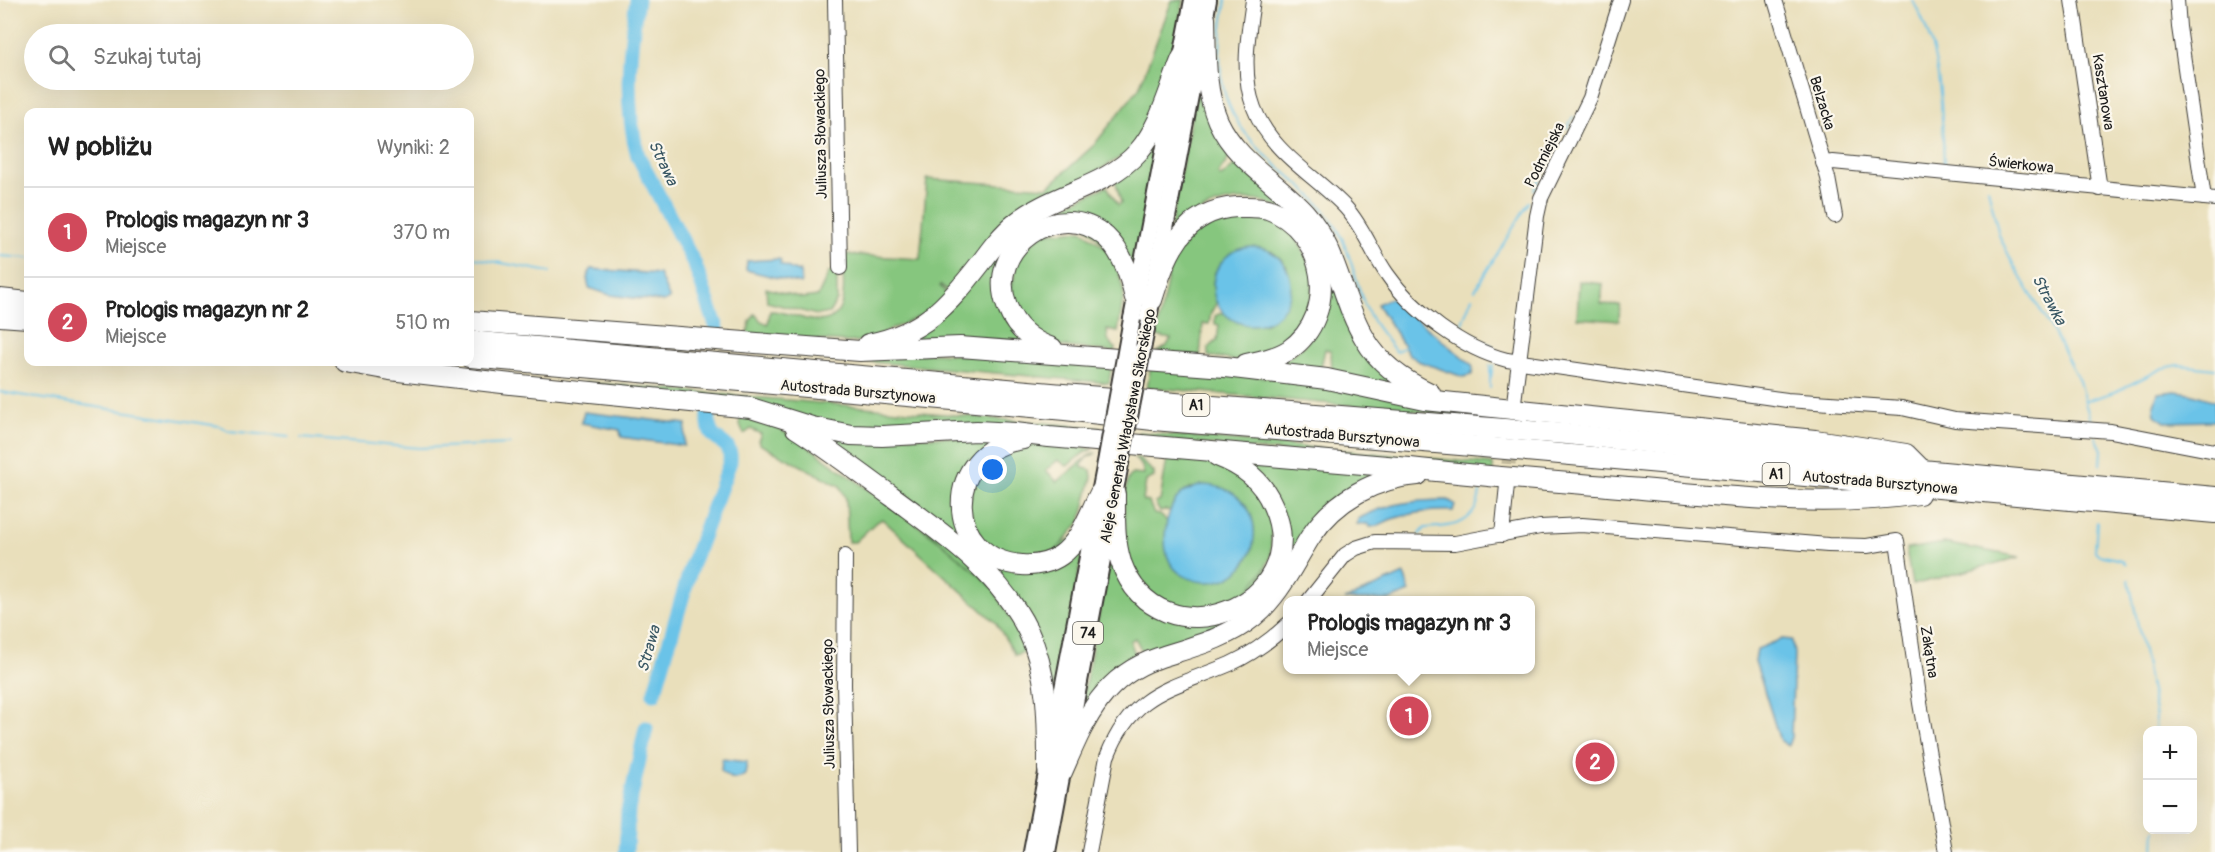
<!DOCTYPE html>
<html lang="pl">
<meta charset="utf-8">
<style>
body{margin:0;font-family:Pangolin,sans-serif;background:#f2f2f2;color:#222}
.controls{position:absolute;right:18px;bottom:18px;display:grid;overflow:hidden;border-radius:12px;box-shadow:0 6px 24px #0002}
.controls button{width:54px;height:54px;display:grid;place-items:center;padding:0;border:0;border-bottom:2px solid #e0e0e0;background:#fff;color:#222;font:30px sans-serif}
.you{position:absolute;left:993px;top:470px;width:21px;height:21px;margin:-15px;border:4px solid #fff;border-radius:50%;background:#1a73e8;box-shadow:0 0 0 9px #1a73e833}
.badge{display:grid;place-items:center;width:39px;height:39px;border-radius:50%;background:#d1495b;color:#fff;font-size:20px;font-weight:700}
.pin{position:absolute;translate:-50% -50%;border:3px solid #fff;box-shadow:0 2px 6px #0006}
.popup{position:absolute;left:1283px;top:596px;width:252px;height:78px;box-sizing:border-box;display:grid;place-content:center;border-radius:12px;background:#fff;filter:drop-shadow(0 2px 4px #0005);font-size:20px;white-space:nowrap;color:#767676}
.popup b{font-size:22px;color:#222}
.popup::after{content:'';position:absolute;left:50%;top:100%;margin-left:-12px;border:12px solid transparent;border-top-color:#fff}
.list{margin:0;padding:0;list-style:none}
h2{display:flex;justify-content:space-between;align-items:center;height:78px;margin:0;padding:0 24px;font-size:26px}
h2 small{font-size:20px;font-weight:400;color:#767676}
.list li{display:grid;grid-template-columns:39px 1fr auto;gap:18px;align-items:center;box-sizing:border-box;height:90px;padding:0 24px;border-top:2px solid #e0e0e0}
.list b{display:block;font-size:22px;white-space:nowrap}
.list p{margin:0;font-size:20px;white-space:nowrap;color:#767676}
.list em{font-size:20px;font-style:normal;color:#767676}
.icon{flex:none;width:33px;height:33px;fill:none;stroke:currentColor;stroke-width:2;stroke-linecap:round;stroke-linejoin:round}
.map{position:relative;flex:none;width:2215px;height:852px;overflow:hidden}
.search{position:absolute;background:#fff;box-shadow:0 6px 24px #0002;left:24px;top:24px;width:450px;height:66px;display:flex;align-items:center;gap:15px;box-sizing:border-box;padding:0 21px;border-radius:33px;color:#767676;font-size:22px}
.panel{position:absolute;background:#fff;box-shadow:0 6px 24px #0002;left:24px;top:108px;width:450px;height:258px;border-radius:12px}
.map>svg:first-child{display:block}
.green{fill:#86c67e;stroke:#51714d;stroke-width:1.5}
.water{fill:#6bc3e8;stroke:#447082;stroke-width:1.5}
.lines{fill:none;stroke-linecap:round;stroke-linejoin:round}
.stream{stroke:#6bc3e8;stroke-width:2}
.river{stroke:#6bc3e8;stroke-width:15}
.minor-tunnel{stroke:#c0b89b;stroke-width:14;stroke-dasharray:14 7;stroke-linecap:butt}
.minor-casing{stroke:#3b3934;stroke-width:16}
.major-casing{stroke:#3b3934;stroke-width:20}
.highway-casing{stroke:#3b3934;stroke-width:22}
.minor{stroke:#fff;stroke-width:14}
.major{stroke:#fff;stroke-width:16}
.highway{stroke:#fff;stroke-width:20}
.major-bridge-casing{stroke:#3b3934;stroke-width:20;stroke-linecap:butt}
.major-bridge{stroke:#fff;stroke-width:16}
.labels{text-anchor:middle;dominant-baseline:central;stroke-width:4.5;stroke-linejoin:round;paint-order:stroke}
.shield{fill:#fbf7ec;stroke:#5f5e5a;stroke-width:1.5}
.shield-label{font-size:14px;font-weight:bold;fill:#1c1c1c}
.street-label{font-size:15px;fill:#1c1c1c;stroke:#fbf7ec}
.water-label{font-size:16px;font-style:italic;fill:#385663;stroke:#fbf7ec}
</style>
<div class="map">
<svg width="2215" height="852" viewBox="0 0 2215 852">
<rect width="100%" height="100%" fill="#fbf7ec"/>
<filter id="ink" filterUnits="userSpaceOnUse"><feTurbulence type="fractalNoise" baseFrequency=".0167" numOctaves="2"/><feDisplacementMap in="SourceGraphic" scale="12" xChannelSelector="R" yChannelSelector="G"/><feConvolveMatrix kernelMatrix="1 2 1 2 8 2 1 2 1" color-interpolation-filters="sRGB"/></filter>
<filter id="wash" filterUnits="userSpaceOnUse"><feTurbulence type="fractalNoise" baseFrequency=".008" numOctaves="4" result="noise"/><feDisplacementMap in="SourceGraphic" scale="24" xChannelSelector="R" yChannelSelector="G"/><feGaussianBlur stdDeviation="1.35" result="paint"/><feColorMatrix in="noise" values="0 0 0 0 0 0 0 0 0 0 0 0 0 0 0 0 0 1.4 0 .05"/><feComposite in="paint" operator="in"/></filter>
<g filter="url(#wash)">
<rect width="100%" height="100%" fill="#e9dfbb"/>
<g class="green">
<path d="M1172,0H1184L1163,95L1131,151L1049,200L951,294L941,285L940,286L948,295L934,310L865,341L847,342L747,336L750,321L755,314L761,321L768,324L770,311C782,311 795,316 806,319C853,330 843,284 842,254L920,259L927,179L1048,187L1094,145L1139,88Z"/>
<path d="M1201,63C1203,103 1210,121 1231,155L1218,174L1221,177L1239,162C1265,185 1297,205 1316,235C1337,269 1343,310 1363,345C1375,365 1398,382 1419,393L1336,375L1332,373L1331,351L1325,349L1320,372L1267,368C1376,327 1323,181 1226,202C1196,209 1183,221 1167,247Z"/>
<polygon points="1165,120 1135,277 1078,217 1004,253 1026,345 920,345 910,338 1029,222 1107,186 1118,205 1121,203 1115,179"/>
<path d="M1255,212L1294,232L1314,273L1309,317L1285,345L1237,361L1208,356V349L1217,340L1219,325L1215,324V316L1223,312C1236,324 1250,327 1267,323L1287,267L1280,258L1271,251L1215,272L1213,284L1217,302L1211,313L1209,324H1203L1200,356L1157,352L1166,347L1171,339L1156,336L1171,262L1201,223Z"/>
<polygon points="1082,230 1114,255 1124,293 1118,332 1107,330 1108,340 1115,348 1114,352 1059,346 1034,335 1010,300 1018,254 1044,233"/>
<polygon points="837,270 837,300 829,313 817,315 767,302 766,288 803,298 818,296 829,272"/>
<polygon points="1579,281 1603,284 1601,304 1620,305 1619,321 1577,318"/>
<polygon points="933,353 1112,363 1109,383 838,359"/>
<polygon points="1151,365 1282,379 1498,414 1498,419 1147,387"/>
<polygon points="585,382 1100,428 1099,435 874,431"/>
<polygon points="740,416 778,428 802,442 955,552 993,588 1029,650 1015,655 996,623 882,519 874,524 855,542 848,542 846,499 840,486 761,445 758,441 761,434 751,429 744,434 740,425"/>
<polygon points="1138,432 1493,464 1493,472 1137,438"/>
<polygon points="831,435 995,438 958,516 1015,571 1087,530 1052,716 1023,613 830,446"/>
<polygon points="1060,443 1092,449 1084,453 1067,466 1058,460 1046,470 1057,482 1091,454 1096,453 1086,458 1081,467 1091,470 1092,477 1081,521 1055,552 1013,559 981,538 969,508 973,478 1013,444"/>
<polygon points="1168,453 1216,459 1246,476 1272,518 1271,557 1252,590 1202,612 1156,600 1126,559 1124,499 1128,479 1132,474 1144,475 1142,466 1133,457 1139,459 1154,472 1154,477 1146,481 1143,501 1149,502 1154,514 1160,515 1167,521 1166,532 1223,580 1243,565 1245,504 1225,489 1191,488 1181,494 1171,511 1166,510 1160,512 1155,503 1160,501"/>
<polygon points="1244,462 1397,472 1363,483 1245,618 1145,656 1135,638 1130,641 1136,656 1136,662 1079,716 1112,545 1131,592 1221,620 1284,549"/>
<polygon points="1944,543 2020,557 1912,585 1906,549"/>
</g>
<g class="water">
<circle cx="1252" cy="286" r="39"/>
<polygon points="778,259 781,260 780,264 798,272 800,270 801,284 746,270 747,261"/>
<polygon points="591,269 659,274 670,299 664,302 658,301 610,295 589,288 587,278"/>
<polygon points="1391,298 1472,365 1473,369 1472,375 1463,377 1418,361 1409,354 1377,304"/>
<polygon points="2175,391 2190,393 2215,401 2215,421 2165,422 2155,415 2154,405 2158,393"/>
<polygon points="584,412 686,424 684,446 621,437 620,430 581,423"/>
<path d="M1201,485C1275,485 1267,583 1207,582C1195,582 1182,577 1174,568C1159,551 1164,510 1180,495C1186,490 1194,488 1201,485Z"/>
<path d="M1448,500L1455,504L1453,511C1432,510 1412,513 1392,519C1384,522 1378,527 1370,527L1368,524H1357L1358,519C1387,503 1415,500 1448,500Z"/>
<polygon points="1404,574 1410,592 1390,600 1345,600"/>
<polygon points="1782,639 1792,640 1794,654 1791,737 1788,746 1780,741 1755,661 1757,649"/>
<path d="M722,759L747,762L745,775C735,782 728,778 721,771Z"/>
</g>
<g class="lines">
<g class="stream">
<path d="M1226,0C1212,79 1219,117 1282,170C1303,188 1324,205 1338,230C1350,252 1355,279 1364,303C1371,322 1384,336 1396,352L1404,347"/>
<path d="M1912,0C1942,47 1942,110 1944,164"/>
<polyline points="1567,128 1573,117"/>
<polyline points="1988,188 1999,235 2014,266 2054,333 2079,381 2091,423"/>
<polyline points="1534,190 1548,163"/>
<polyline points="0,256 28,258"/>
<polyline points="470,257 550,272"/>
<polyline points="1475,290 1529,202"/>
<path d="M1472,298C1456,336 1457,330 1492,346L1494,350"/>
<polyline points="1491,377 1493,365"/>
<polyline points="1490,388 1490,365"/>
<polyline points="0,392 219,426 229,431 289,437"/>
<polyline points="2086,401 2115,392 2163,368 2179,365 2215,369"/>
<polyline points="2096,437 2102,450 2101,465"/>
<polyline points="301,438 420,448 511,444"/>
<polyline points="2097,522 2095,551 2099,555 2122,560 2126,565"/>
<path d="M1420,534L1425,528C1452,526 1476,526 1480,492"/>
<polyline points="2129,580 2156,717 2155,730"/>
<polyline points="2154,852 2155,830"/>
</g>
<g class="river">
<path d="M637,0C629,51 624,105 638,156L695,265L717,328"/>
<path d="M654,694L692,564L730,462C733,434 706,449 709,415"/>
<polyline points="626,852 628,811 646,728"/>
</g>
</g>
</g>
<g filter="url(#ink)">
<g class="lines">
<polyline class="minor-tunnel" points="1507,485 1510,443"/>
<defs>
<g id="minor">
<polyline points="835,0 840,268"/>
<path d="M1253,0C1248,36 1241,74 1254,108C1271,153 1315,175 1346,208C1364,228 1372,253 1387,274C1413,312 1463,349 1507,360L1787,400L1902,408L1955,420L2111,431L2215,451"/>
<polyline points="1775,0 1828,178 1835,216"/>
<polyline points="2072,0 2100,189"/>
<polyline points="2177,0 2179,27 2204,198"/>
<polyline points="1823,163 1833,162 2215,199"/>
<polyline points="1514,402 1537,216 1541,198 1590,98 1621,0"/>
<polyline points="1502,535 1507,485"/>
<polyline points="845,556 844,685 848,852"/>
<polyline points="1309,600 1345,555 1356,548 1375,542 1455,543 1540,527 1582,525 1828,545 1867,546 1897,541 1920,703 1946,852"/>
<path d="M1089,852L1107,757C1133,690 1172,689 1230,664C1252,654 1271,640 1288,624"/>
</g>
<g id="major">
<polyline points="1132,319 1193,0"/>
<polyline points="1142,350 1208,0"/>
<polyline points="1032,852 1107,457"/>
<polyline points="1047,852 1121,458"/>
</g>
<g id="highway">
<path d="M1205,18C1206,53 1204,89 1218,121C1237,162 1276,181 1305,213C1339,251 1340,298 1365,339C1380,365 1404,381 1430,393"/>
<polyline points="0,299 28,302"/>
<path d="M1152,300C1166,255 1182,210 1237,207C1247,207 1259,206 1268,209C1326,230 1341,314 1289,350C1276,358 1261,361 1246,364"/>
<polyline points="0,316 28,318"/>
<polyline points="470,321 860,351 960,347 1225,367 1327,379 1425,400 1815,440 1906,454 1922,470"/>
<polyline points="470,341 1063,394 1566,434 1922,470 2215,497"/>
<path d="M868,344C923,334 948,305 980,264C991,249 1002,234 1016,223C1053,193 1106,188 1138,152C1161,126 1169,89 1182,58"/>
<path d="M1052,348C1031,341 1015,328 1007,306C984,248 1059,195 1106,237C1123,253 1130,277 1135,298"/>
<polyline points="470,357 1065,410 1153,420 1460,445 2215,513"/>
<path d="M345,362L390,370L511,384L751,408L812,427L851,435L882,436L977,431L1015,433L1049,437L1410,468C1487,477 1564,482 1642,489C1733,497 1828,508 1919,494"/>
<path d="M796,428C829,449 861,474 893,497C944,535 999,571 1028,631C1049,674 1048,724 1048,770"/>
<path d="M1023,439C940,450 943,560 1022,565C1035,566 1050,563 1061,555C1081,541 1089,514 1100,493"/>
<path d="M1115,494C1115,517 1114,540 1121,562C1159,668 1317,605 1273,506C1262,480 1243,466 1217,456"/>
<path d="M1062,772C1084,722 1101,677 1158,658C1191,647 1226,639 1253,617C1280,595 1293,564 1311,536C1335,500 1375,478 1418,475"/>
</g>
</defs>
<use href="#minor" class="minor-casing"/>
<use href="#major" class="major-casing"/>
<use href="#highway" class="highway-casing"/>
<use href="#minor" class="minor"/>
<use href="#major" class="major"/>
<use href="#highway" class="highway"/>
<defs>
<g id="major-bridge">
<polyline points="1107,457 1132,319"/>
<polyline points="1121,458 1142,350"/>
</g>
</defs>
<use href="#major-bridge" class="major-bridge-casing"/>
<use href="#major-bridge" class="major-bridge"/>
</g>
</g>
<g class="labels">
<g class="shield">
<rect x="1182.5" y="394" width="27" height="22" rx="4.5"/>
<rect x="1762.5" y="463" width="27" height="22" rx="4.5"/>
<rect x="1073" y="622" width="30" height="22" rx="4.5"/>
</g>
<g class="shield-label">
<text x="1196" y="405">A1</text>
<text x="1776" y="474">A1</text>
<text x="1088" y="633">74</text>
</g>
<g class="street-label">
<text transform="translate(2103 92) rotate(81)">Kasztanowa</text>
<text transform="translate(1822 103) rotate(73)">Belzacka</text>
<text transform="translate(821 134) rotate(-91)">Juliusza Słowackiego</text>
<text transform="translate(1545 155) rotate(-63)">Podmiejska</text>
<text transform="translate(2021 165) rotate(6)">Świerkowa</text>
<text transform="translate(858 392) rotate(5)">Autostrada Bursztynowa</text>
<text transform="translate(1128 426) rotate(-79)">Aleje Generała Władysława Sikorskiego</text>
<text transform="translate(1342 436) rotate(5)">Autostrada Bursztynowa</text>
<text transform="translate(1880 483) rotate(5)">Autostrada Bursztynowa</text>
<text transform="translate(1929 652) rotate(81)">Zakątna</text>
<text transform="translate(829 704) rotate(-91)">Juliusza Słowackiego</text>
</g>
<g class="water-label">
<text transform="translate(663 163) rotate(65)">Strawa</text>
<text transform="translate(2049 300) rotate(62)">Strawka</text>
<text transform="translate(649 649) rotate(-74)">Strawa</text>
</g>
</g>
</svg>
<div class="controls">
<button>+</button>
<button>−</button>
</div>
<div class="you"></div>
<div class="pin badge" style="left:1409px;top:716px">1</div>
<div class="popup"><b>Prologis magazyn nr 3</b>Miejsce</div>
<div class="pin badge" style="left:1595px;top:762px">2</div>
<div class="search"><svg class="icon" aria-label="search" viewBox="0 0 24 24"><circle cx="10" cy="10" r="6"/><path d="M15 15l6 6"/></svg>Szukaj tutaj</div>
<section class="panel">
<h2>W pobliżu<small>Wyniki: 2</small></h2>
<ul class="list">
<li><span class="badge">1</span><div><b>Prologis magazyn nr 3</b><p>Miejsce</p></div><em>370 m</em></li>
<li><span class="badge">2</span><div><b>Prologis magazyn nr 2</b><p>Miejsce</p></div><em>510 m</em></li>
</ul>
</section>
</div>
